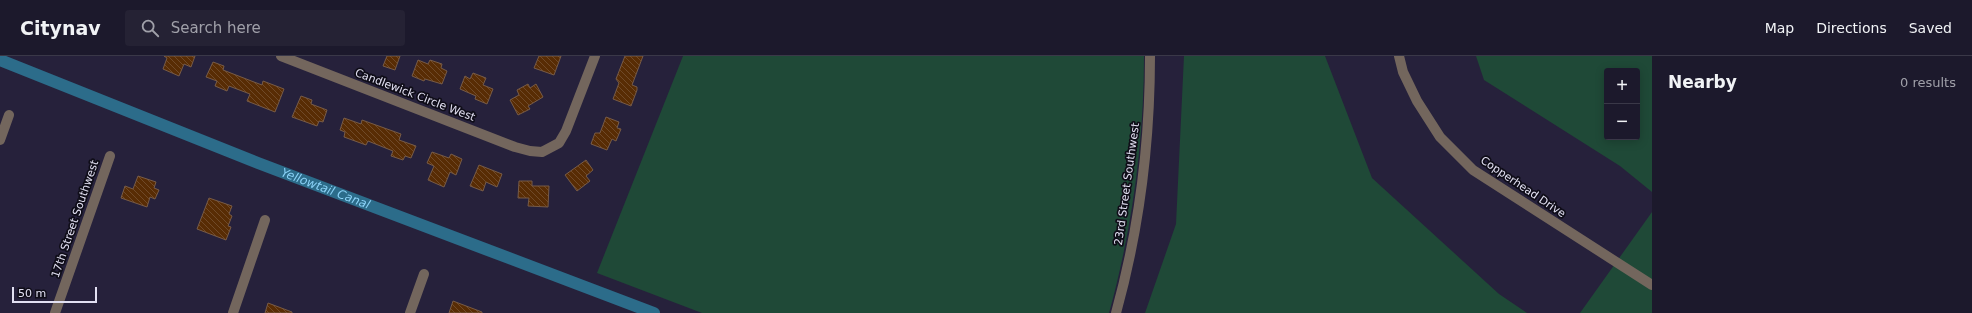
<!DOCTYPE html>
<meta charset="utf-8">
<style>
body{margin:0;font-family:"DejaVu Sans",sans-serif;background:#252234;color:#f1f3f6}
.controls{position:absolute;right:12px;top:12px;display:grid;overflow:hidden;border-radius:4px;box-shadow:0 2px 10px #0003}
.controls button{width:36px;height:36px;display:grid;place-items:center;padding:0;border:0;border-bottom:1px solid #3a3848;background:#1c192c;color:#f1f3f6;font:20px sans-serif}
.scale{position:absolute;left:12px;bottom:10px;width:85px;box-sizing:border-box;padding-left:4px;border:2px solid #e2e0f2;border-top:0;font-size:11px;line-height:14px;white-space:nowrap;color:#e2e0f2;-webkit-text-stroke:3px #0f0d18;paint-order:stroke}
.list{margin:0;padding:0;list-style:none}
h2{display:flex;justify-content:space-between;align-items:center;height:52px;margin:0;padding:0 16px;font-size:17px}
h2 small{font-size:13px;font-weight:400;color:#a0a0a9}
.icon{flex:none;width:22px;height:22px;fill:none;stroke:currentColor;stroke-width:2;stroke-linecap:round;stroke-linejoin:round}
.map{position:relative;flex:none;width:1652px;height:257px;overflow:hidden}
header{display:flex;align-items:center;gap:24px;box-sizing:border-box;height:56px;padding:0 20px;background:#1c192c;border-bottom:1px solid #3a3848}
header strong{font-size:19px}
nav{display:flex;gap:22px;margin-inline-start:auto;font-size:14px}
.search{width:280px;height:36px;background:#252234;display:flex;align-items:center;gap:10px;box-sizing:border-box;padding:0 14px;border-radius:4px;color:#a0a0a9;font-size:15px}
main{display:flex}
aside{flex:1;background:#1c192c}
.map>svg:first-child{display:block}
.grass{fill:#1f4937;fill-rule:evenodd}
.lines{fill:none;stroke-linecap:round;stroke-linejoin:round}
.canal{stroke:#2c6c8a;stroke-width:12}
.building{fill:url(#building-back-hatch);stroke:#775b47}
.minor{stroke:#73665d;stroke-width:10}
.tertiary{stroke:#73665d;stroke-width:10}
.labels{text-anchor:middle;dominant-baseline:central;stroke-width:3.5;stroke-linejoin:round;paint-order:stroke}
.street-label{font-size:11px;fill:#e2e0f2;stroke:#0f0d18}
.water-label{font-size:12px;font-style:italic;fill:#8bd2f7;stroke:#0f0d18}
</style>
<header>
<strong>Citynav</strong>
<div class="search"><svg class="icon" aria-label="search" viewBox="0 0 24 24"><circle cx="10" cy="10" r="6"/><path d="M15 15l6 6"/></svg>Search here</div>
<nav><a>Map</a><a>Directions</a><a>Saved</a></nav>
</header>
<main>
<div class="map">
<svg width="1652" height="257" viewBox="0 0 1652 257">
<defs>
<pattern id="building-back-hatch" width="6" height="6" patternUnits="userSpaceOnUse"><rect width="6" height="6" fill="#582c04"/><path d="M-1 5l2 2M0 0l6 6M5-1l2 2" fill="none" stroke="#704a29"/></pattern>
</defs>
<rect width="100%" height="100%" fill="#26213b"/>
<g class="grass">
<path d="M683,0H1144C1144,86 1132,174 1109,257H702L597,217Z"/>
<polygon points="1184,0 1325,0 1372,122 1499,238 1527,257 1145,257 1176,168"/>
<path d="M1476,0H1652V136L1620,110L1484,24ZM1607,15H1637V81H1607Z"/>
<polygon points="1652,156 1652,257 1580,257"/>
</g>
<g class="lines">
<path class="canal" id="s1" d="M0,4L258,107L654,257"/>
</g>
<g class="building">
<polygon points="164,0 195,0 191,11 184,8 179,20 163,13 167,2"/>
<polygon points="387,0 400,0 395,14 383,10"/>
<polygon points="539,0 561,0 554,19 534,12"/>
<polygon points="625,0 643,0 632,29 637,31 637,34 631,50 613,43 619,27 616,23"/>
<polygon points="418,4 428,8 430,4 442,8 441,12 447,15 442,28 425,23 424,25 412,20"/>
<polygon points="213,6 224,10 223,14 254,26 262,29 263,25 284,33 275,56 247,45 250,38 229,30 227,35 215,30 217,25 206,21"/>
<polygon points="473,17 486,22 483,29 493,33 487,48 475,43 476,40 460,33 465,20 470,23"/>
<polygon points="528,28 530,32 536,28 543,41 528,50 530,53 518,59 510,44 519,39 517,34"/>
<polygon points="301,40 312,44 311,48 327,54 323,66 319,65 317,70 292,61"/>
<polygon points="606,61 619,66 617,72 621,73 616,85 612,83 607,94 591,88 595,77 600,77"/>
<polygon points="344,62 361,68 362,64 401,78 399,84 416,90 411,102 405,100 403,104 391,100 393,95 368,85 366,89 344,81 345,76 340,74"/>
<polygon points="432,96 449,102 451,98 462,103 456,119 450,116 444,131 428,124 434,110 427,107"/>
<polygon points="586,104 593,114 586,120 590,125 577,135 565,119"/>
<polygon points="479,109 502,118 497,131 486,126 483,135 470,130"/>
<polygon points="138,120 156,126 154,132 159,134 155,143 150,141 147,151 121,142 125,130 133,133"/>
<polygon points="519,125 532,125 532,130 549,130 548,151 528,150 529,142 518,142"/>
<polygon points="209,142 232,150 229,158 232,160 228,170 231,171 226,184 197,173"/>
<polygon points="453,245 482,256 482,257 449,257"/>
<polygon points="268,247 292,256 292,257 265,257"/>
</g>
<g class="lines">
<g class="minor">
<polyline points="281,0 515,91 530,95 542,96 559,87 566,75 595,0"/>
<polyline points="1399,0 1403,16 1417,45 1440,81 1473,114 1652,229"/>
<polyline points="0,84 9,59"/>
<polyline points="55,257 110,100"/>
<polyline points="233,257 265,164"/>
<polyline points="410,257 424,218"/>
</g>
<path class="tertiary" d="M1116,257C1139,174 1150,86 1150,0"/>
</g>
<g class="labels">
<g class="street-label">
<text transform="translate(415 39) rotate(21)">Candlewick Circle West</text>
<text transform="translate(1127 128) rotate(-82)">23rd Street Southwest</text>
<text transform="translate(1523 131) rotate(34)">Copperhead Drive</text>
<text transform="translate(75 163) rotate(-71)">17th Street Southwest</text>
</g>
<g class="water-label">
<text stroke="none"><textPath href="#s1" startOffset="350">Yellowtail Canal</textPath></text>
</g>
</g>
</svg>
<div class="controls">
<button>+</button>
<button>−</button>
</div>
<div class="scale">50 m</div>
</div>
<aside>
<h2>Nearby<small>0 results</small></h2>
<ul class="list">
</ul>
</aside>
</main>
